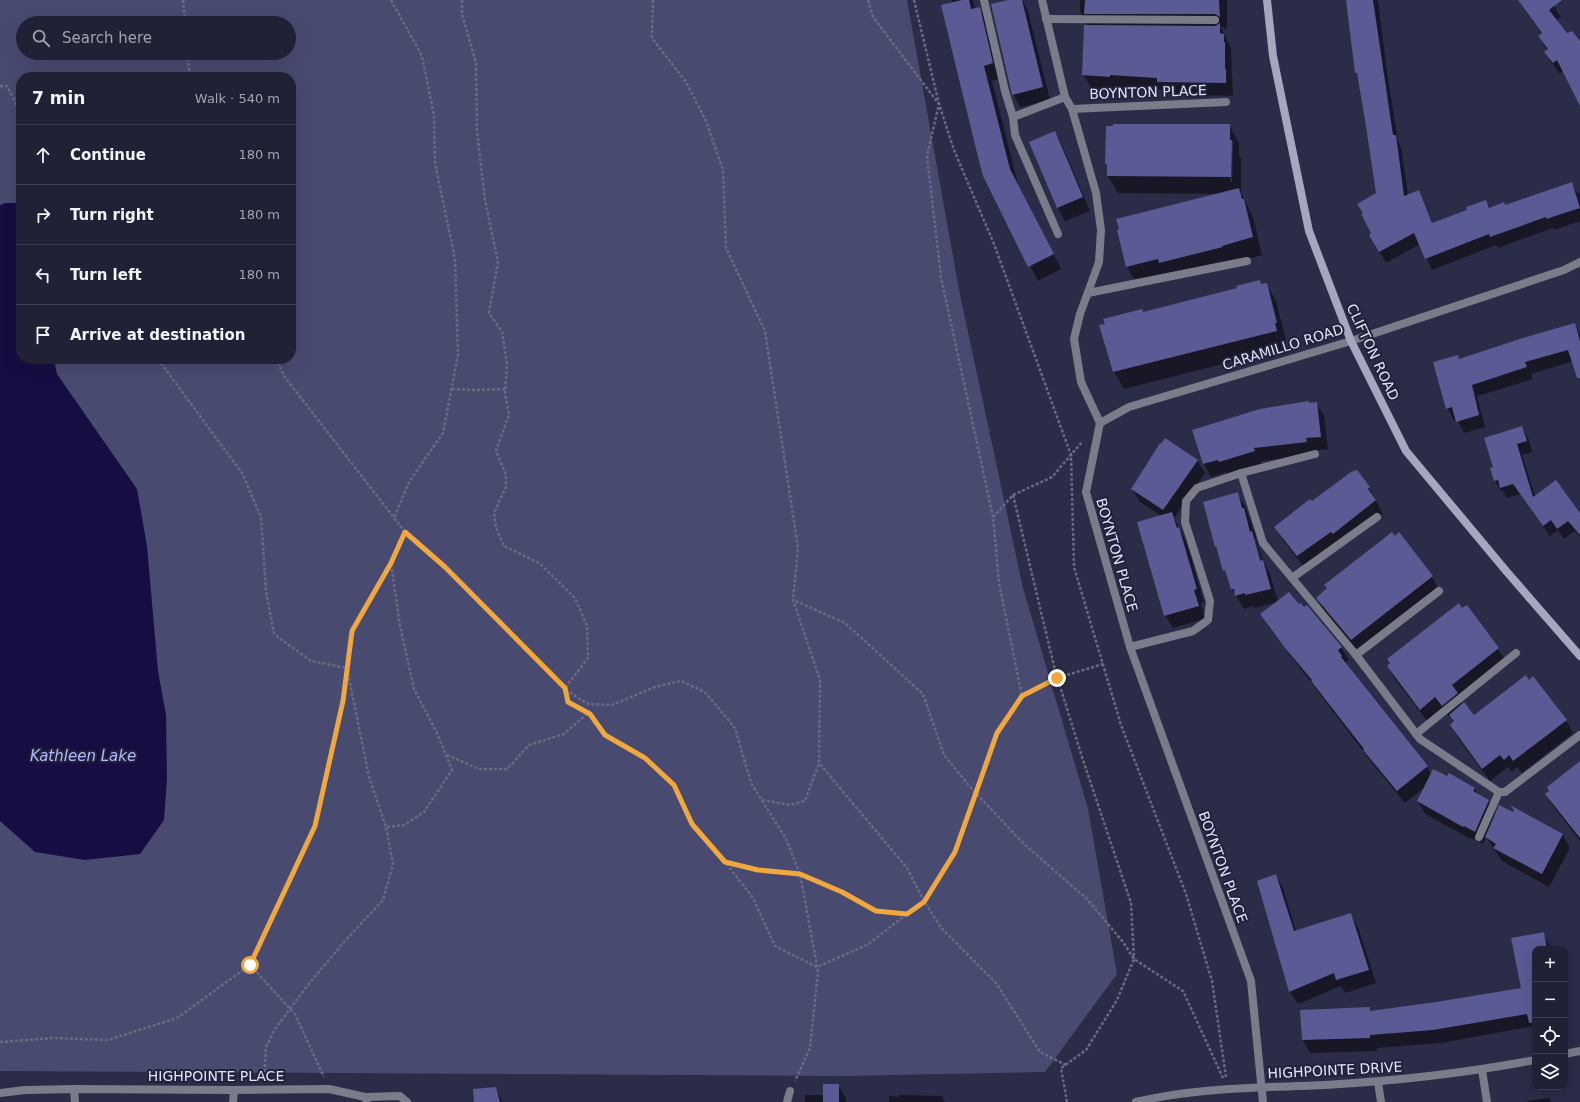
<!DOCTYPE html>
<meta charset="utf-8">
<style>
body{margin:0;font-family:"DejaVu Sans",sans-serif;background:#2d2e41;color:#f1f3f6}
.controls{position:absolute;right:12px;bottom:12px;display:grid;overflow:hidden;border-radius:8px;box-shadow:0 4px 16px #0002}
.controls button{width:36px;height:36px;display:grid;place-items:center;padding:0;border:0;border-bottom:1px solid #3d3e50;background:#202135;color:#f1f3f6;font:20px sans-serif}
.stop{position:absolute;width:12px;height:12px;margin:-9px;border:3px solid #f0a73e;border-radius:50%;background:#fff}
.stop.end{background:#f0a73e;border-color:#fff;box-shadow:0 1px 4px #0008}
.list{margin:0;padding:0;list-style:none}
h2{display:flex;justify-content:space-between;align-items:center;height:52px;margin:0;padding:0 16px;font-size:17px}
h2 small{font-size:13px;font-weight:400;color:#a2a3ad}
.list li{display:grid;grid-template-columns:26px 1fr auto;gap:12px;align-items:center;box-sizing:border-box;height:60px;padding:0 16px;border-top:1px solid #3d3e50}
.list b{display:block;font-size:15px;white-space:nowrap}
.list em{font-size:13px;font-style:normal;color:#a2a3ad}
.icon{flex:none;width:22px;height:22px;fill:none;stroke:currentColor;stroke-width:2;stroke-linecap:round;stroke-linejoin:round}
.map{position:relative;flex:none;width:1580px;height:1102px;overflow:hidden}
.search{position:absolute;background:#202135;box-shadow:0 4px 16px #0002;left:16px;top:16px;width:280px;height:44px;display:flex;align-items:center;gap:10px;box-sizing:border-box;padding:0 14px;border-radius:22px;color:#a2a3ad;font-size:15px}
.panel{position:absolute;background:#202135;box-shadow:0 4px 16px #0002;left:16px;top:72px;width:280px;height:292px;border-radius:16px}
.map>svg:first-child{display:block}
.green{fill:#494a70;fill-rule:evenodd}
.water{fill:#160e42}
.shadow{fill:#0007;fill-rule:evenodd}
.building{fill:#5a5a95}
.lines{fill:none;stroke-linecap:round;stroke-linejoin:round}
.path{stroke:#696b83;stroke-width:2.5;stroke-dasharray:3 2;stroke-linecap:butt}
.lane{stroke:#7b7c8a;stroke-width:8}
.street{stroke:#7b7c8a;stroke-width:8}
.secondary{stroke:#a5a7be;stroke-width:8}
.route{stroke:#f0a73e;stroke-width:5}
.labels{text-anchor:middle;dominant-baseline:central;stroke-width:4;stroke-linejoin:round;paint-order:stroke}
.street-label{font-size:14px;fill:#e2e4f6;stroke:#21223c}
.water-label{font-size:15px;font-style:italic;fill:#b6b9ff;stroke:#21223c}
</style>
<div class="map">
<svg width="1580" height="1102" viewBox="0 0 1580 1102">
<rect width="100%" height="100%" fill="#2b2c47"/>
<path class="green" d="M0,0H907L960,295L1023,588L1088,809L1117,974L1045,1072L846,1076L0,1071ZM23,23H289V53H23ZM21,77H291V359H21Z"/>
<polygon class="water" points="5,203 21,203 21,359 54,359 57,374 137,489 147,546 158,671 166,715 167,778 164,820 140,854 85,860 35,852 0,821 0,205"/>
<g class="shadow">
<polygon points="952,0 973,0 975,9 979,8 988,23 1001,78 992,81 1018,184 1061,269 1038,281 984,176"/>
<polygon points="1013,0 1022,0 1028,11 1050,100 1020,107 1013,94"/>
<polygon points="1080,0 1227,0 1227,29 1220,26 1231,48 1233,96 1165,94 1163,90 1117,88 1117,89 1091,87 1083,74 1088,26 1080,11"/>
<polygon points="1347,0 1378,0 1387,72 1398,141 1401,147 1408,195 1418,191 1424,202 1433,224 1469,211 1486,201 1490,208 1505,206 1571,183 1577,193 1580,192 1580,221 1554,230 1553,228 1498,248 1496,245 1432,270 1420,244 1386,263 1370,235 1373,234 1377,194 1359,78 1356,73"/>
<polygon points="1518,0 1550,0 1561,17 1556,20 1567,34 1580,42 1580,100 1563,71 1560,74 1552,63 1545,52 1547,50 1539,37 1542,34"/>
<path d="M1229,125L1239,143V155L1241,158V193L1253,217L1262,255L1231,264L1137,284L1127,267L1118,231L1217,194L1118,193L1108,176V168L1106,164L1107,127ZM1231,140L1233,142L1232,182H1230Z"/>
<polygon points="1055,132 1062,145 1090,211 1065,221 1058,208 1031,142"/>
<polygon points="1260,281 1262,285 1266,284 1276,301 1286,340 1284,340 1286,348 1124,389 1114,372 1143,313 1238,288"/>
<polygon points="1574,324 1580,335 1580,369 1573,361 1531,374 1533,379 1477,396 1485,427 1464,433 1457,419 1454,420 1447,408 1458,356 1460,360"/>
<polygon points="1309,402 1309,404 1316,403 1324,416 1328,449 1313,451 1313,455 1261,461 1262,464 1227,474 1226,472 1211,477 1204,464 1194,431"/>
<polygon points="1522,427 1528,438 1532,452 1522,455 1535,496 1580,515 1580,537 1575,531 1564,539 1558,530 1550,536 1520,494 1507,498 1503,491 1501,491 1495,481 1491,469 1494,468"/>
<polygon points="1197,460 1205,473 1174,518 1186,541 1204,602 1201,603 1205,619 1173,628 1165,615 1162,516 1140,502 1132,489"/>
<polygon points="1356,471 1369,488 1383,514 1341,546 1305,568 1283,540 1276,527"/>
<path d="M1237,494L1245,506L1251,522L1264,563L1270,574L1278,601L1298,606L1341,647L1349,660L1345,663L1427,767L1431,775L1474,788L1478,794L1488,801L1496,814L1563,835L1570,848L1549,887L1502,861L1486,837L1483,844L1471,838V839L1425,814L1418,801L1425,787L1405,803L1372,763L1269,627L1261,614L1278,602L1254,608L1253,606L1244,609L1232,589L1216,546ZM1252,536L1255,538L1263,565L1261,566Z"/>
<polygon points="1432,577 1439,590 1359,652 1324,611 1317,598"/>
<polygon points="1466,606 1498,649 1506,661 1459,698 1463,704 1474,717 1566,720 1573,733 1522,773 1517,767 1512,772 1508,767 1490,781 1458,738 1451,725 1454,722 1451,717 1450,718 1444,709 1428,722 1395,679 1388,666"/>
<polygon points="1580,762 1580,841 1554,807 1546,795"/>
<polygon points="1276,875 1283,888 1296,931 1350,914 1358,927 1376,983 1345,993 1341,986 1298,1004 1290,992 1258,881"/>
<polygon points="1543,933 1551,949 1535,949 1535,1028 1534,1026 1441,1043 1377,1048 1377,1051 1310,1053 1303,1040 1369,1008 1371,1011 1436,1003 1522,988 1512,939"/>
<polygon points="838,1085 846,1098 846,1102 805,1102 805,1095 824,1095"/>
<polygon points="496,1088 502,1102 475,1102"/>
<polygon points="899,1095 942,1096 945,1102 889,1102 889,1096 899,1097"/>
<polygon points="1549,1098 1551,1102 1555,1102 1527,1102 1527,1101"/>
</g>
<g class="building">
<polygon points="962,0 969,0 971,9 980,7 993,63 984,66 1010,169 1054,254 1028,267 983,176 978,157 941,5"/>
<polygon points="1008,0 1022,0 1043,87 1012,95 991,4"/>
<polygon points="1085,0 1219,0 1220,17 1215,14 1084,14"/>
<polygon points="1346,0 1373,0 1393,135 1396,135 1404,196 1419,190 1432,223 1467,210 1466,207 1486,200 1489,208 1504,202 1505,205 1572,182 1580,208 1546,219 1546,217 1490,237 1489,234 1425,259 1414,233 1379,252 1369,235 1371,233 1361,214 1363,213 1357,204 1376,193 1365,120 1357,73 1355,73"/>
<polygon points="1518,0 1562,0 1549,10 1567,33 1572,31 1580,41 1580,106 1557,60 1553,63 1544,52 1548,49 1538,36 1542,33"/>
<polygon points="1220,23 1220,33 1224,34 1224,42 1225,42 1225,69 1226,69 1226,83 1157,82 1157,78 1110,75 1110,77 1082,75 1084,25 1215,26"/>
<polygon points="1113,124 1230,124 1230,140 1232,140 1231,177 1107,176 1107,164 1105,164 1106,126 1113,126"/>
<polygon points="1055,131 1083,197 1057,208 1029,142"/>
<polygon points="1239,188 1242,199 1244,199 1253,237 1222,246 1223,247 1159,263 1158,259 1126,267 1117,230 1119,229 1116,219"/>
<polygon points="1260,280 1261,284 1267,283 1277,323 1275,323 1277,331 1113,372 1099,325 1105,324 1103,319 1142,309 1143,312 1237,288 1236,286"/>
<polygon points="1575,323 1580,341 1580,378 1577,378 1568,350 1525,362 1527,367 1472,385 1479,415 1456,422 1452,407 1446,409 1433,362 1458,355 1459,359 1526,337"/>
<polygon points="1309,401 1309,403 1317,402 1321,437 1306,438 1307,442 1254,448 1255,451 1219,462 1218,460 1203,464 1192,430 1260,409"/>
<polygon points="1522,426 1527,441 1517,444 1533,497 1556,480 1580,513 1580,535 1568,521 1557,529 1551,520 1543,526 1513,484 1500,488 1498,480 1494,481 1490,468 1493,467 1484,438"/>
<polygon points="1165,438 1198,460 1163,510 1131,489 1160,443 1161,444"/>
<polygon points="1357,470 1370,487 1368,489 1376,500 1333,534 1331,532 1297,556 1274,527 1310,499 1312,501 1351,472"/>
<polygon points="1238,492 1242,508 1244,508 1250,532 1252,531 1260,561 1263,560 1271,589 1245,595 1245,593 1235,596 1234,589 1231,589 1225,570 1223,571 1216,546 1215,547 1203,502"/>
<polygon points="1172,512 1177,528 1179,527 1197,589 1194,590 1199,606 1164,616 1137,522"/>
<polygon points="1392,532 1395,536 1399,532 1433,576 1351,640 1316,598 1327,588 1324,585"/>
<polygon points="1289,592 1299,604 1301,603 1304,607 1307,605 1342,647 1338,650 1342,656 1341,657 1428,766 1397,791 1363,750 1364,749 1311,681 1312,680 1285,648 1260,614"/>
<polygon points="1459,603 1462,608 1467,605 1499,648 1452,685 1458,693 1442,706 1435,697 1420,710 1387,666 1390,663 1387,659"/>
<polygon points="1526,675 1529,680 1533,676 1567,720 1513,761 1509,755 1504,760 1500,755 1482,769 1450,725 1454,721 1449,715 1464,702 1474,715"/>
<polygon points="1580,761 1580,838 1545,794 1549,791 1547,787"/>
<polygon points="1433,769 1447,776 1449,773 1475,788 1473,791 1489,800 1475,832 1464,826 1463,827 1417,801"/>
<polygon points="1499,805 1513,812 1514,810 1510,805 1563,834 1542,874 1493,848 1496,844 1485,837"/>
<polygon points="1276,874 1294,931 1351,913 1369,970 1336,980 1334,973 1289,992 1257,881"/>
<polygon points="1544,932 1547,949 1535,949 1535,1022 1529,1023 1527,1014 1433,1030 1370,1035 1370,1038 1302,1040 1300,1010 1370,1007 1370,1011 1436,1002 1521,988 1511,938"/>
<rect x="823" y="1084" width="16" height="18"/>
<polygon points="496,1087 500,1102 474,1102 473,1089"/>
</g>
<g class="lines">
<g class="path">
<polyline points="183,0 185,23"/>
<polyline points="391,0 422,56 434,116 435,163 455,259 458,355 443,433 409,482 394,518"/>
<polyline points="462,0 462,14 476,63 477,131 485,200 498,262 489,313 502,332 507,364 505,393 509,415 496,451 506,475 506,487 494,513 496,528 504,546 539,563 575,598 587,626 588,658 565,688 568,702 590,714 605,735 645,758 674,785 692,824 725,862 753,898 775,946 817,967 867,945 924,901 955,852 997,733 1022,696 999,583 993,517 1013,495 1052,477 1082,442"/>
<polyline points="653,0 652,38 686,82 706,121 723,170 726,248 765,331 798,548 793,600"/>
<polyline points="868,0 873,17 939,104 927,156 941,277 993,517"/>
<polyline points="914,0 939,104 954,150 994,244 1071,455 1074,567 1121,725 1186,894 1212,981 1226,1077"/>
<polyline points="187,53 190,77"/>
<polyline points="0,86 7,86 21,113"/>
<polyline points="158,359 242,473 261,517 266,591 274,634 311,661 347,668 369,777 386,827 404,825 424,812 452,770 437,733 414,689 400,626 391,563"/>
<polyline points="452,389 476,390 506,389"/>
<polyline points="1013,495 1055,670 1082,757 1131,903 1134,959"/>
<polyline points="405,532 445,567 569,692 588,704 612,705 655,687 681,681 705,692 735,728 751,783 786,839 800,874 818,971 810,1048 795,1081"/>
<polyline points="1022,696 1057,678 1103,664"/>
<polyline points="447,755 479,769 507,769 529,745 564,734 588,713"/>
<polyline points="762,800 790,805 805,801 819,763"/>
<polyline points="726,862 759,871 800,874 842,892 876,911 907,914"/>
<polyline points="250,965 295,1014 324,1077"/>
<polyline points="0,1042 54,1038 108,1040 177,1018 250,965 315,826 343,701 352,631 391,563 405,532 284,376 276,359"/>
<polyline points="1066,1065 1040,1052 996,983 942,929 924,901 907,868 819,763 820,680 793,600 845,623 923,694 944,755 971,788 1024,844 1087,899 1123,942 1134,959"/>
<polyline points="264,1077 266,1047 275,1029 307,986 344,942 383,900 393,864 386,827"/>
<polyline points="1067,1102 1061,1068 1086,1050 1117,1000 1134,959 1183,991 1223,1078"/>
</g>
<g class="lane">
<polyline points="984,0 1005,91 1013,117"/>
<polyline points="1042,0 1065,97 1072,109 1096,193 1101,230 1099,262 1080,314 1074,339 1081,382 1100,423"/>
<polyline points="1046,19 1215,20"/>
<polyline points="1072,109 1226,102"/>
<polyline points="1058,234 1015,135 1013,117 1065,97"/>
<polyline points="1088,293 1247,261"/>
<polyline points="1241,473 1263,543 1356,655 1420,739 1499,792 1505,792 1580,735"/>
<polyline points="1292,578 1377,517"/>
<polyline points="1130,647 1193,631 1208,620 1210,601 1185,522 1186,501 1197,488 1241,473 1315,454"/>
<polyline points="1356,655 1439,591"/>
<polyline points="1416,734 1516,653"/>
<polyline points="1479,837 1499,792"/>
<polyline points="1378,1082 1381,1102"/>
<polyline points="365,1097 400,1096 407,1102"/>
<polyline points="787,1102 790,1091"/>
</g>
<g class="street">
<polyline points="1565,1054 1580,1051"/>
<polyline points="1482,1070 1487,1102"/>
<polyline points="74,1089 75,1102"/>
<polyline points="0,1093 25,1090 74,1089 234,1090 329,1089 365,1097 367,1102"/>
<polyline points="233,1102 234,1090"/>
<path d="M1136,1102C1197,1087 1262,1088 1325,1085C1396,1081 1466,1073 1535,1060"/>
<polyline points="1263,1102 1251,981 1130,647 1086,492 1100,423 1129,407 1351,341 1564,270 1580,262"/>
</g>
<polyline class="secondary" points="1267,0 1273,56 1309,231 1351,341 1406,451 1507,572 1580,656"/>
</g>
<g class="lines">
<polyline class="route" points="250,965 315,826 343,701 352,631 391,563 405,532 445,567 565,688 568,702 590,714 605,735 645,758 674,785 692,824 725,862 758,870 800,874 842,892 876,911 907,914 924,902 955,852 997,733 1022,696 1057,678"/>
</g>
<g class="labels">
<g class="street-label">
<text transform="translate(1148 92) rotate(-2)">BOYNTON PLACE</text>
<text transform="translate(1283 347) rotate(-17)">CARAMILLO ROAD</text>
<text transform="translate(1373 352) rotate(65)">CLIFTON ROAD</text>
<text transform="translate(1117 555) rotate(74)">BOYNTON PLACE</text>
<text transform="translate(1223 867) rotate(70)">BOYNTON PLACE</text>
<text transform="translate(1335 1070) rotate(-3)">HIGHPOINTE DRIVE</text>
<text x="216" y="1076">HIGHPOINTE PLACE</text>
</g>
<g class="water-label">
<text x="83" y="756">Kathleen Lake</text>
</g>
</g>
</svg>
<div class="controls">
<button>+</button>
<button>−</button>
<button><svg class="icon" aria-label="locate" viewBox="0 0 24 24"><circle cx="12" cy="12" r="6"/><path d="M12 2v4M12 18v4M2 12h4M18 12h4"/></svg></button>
<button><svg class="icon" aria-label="layers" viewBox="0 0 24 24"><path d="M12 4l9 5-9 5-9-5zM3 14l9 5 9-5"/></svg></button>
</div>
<div class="stop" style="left:250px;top:965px"></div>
<div class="stop end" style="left:1057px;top:678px"></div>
<div class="search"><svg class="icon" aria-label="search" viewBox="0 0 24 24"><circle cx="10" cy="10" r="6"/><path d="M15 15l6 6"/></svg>Search here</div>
<section class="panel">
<h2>7 min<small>Walk · 540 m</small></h2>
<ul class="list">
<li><svg class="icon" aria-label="ahead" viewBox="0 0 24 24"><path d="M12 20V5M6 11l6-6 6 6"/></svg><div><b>Continue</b></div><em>180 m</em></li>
<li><svg class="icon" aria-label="right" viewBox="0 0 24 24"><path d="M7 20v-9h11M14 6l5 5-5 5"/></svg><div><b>Turn right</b></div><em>180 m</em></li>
<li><svg class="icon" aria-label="left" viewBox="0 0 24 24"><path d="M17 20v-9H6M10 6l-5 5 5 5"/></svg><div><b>Turn left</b></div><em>180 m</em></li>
<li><svg class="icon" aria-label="arrive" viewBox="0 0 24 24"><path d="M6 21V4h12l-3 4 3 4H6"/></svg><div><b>Arrive at destination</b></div></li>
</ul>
</section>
</div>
